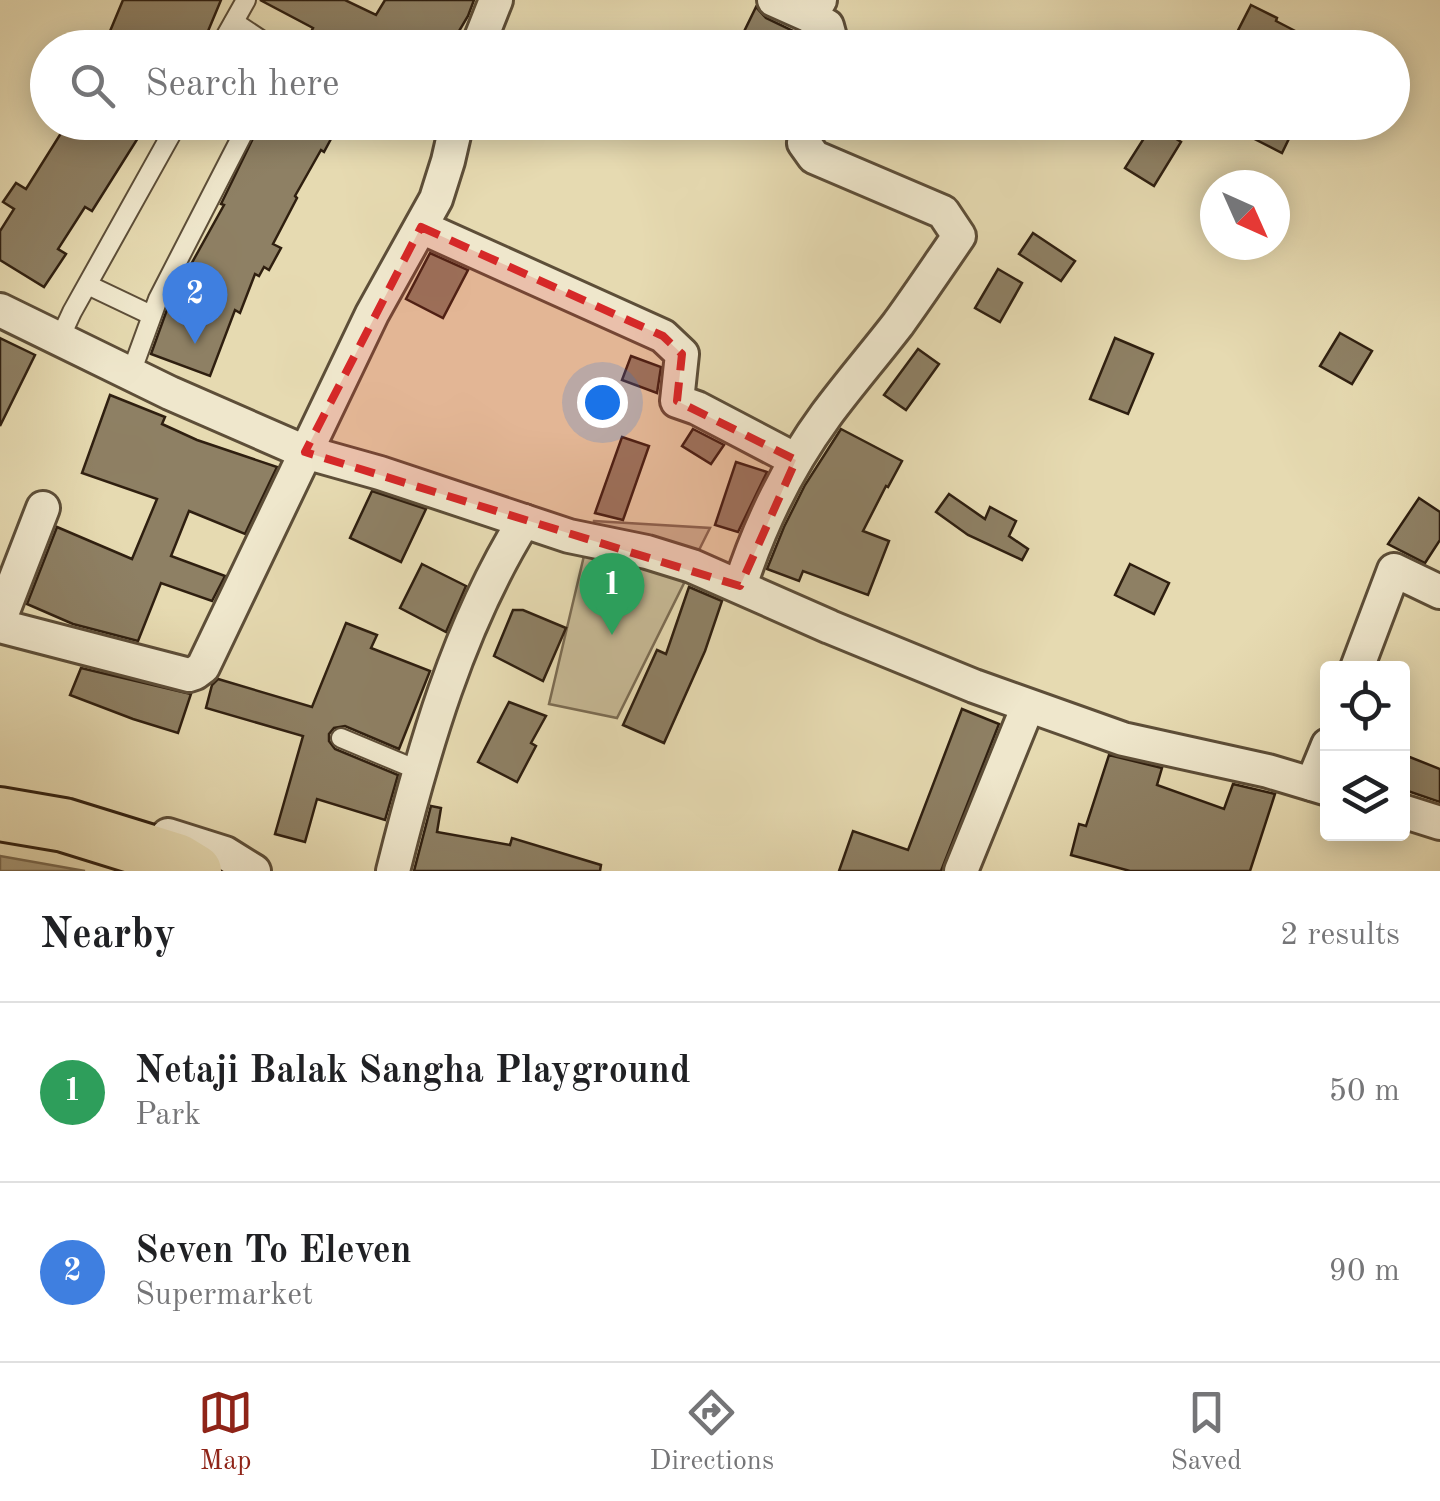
<!DOCTYPE html>
<style>
body{margin:0;font-family:"Old Standard TT",serif;background:#f2f2f2;color:#202124}
.controls{position:absolute;right:30px;bottom:30px;display:grid;overflow:hidden;border-radius:10px;box-shadow:0 5px 25px #0003}
.controls button{width:90px;height:90px;display:grid;place-items:center;padding:0;border:0;border-bottom:2px solid #e0e0e0;background:#fff;color:#202124;font:50px sans-serif}
.compass{position:absolute;left:1200px;top:170px;width:90px;height:90px;border-radius:50%;background:#fff;box-shadow:0 5px 25px #0003;rotate:135deg}
.you{position:absolute;left:602px;top:402px;width:35px;height:35px;margin:-25px;border:8px solid #fff;border-radius:50%;background:#1a73e8;box-shadow:0 0 0 15px #1a73e833}
.badge{display:grid;place-items:center;width:65px;height:65px;border-radius:50%;background:#8f2418;color:#fff;font-size:32px;font-weight:700}
.pin{position:absolute;translate:-50% -82px;filter:drop-shadow(0 2px 5px #0008)}
.pin::after{content:'';position:absolute;top:52px;width:35px;height:30px;background:inherit;clip-path:polygon(0 0,100% 0,50% 100%)}
.list{margin:0;padding:0;list-style:none}
h2{display:flex;justify-content:space-between;align-items:center;height:130px;margin:0;padding:0 40px;font-size:42px}
h2 small{font-size:32px;font-weight:400;color:#757577}
.list li{display:grid;grid-template-columns:65px 1fr auto;gap:30px;align-items:center;box-sizing:border-box;height:180px;padding:0 40px;border-top:2px solid #e0e0e0}
.list b{display:block;font-size:38px;white-space:nowrap}
.list p{margin:0;font-size:32px;white-space:nowrap;color:#757577}
.list em{font-size:32px;font-style:normal;color:#757577}
.icon{flex:none;width:55px;height:55px;fill:none;stroke:currentColor;stroke-width:2;stroke-linecap:round;stroke-linejoin:round}
.map{position:relative;flex:none;width:1440px;height:871px;overflow:hidden}
.search{position:absolute;background:#fff;box-shadow:0 5px 25px #0003;left:30px;right:30px;top:30px;height:110px;display:flex;align-items:center;gap:25px;box-sizing:border-box;padding:0 35px;border-radius:55px;color:#757577;font-size:38px}
.sheet{height:490px;background:#fff}
nav{display:flex;justify-content:space-around;align-items:center;box-sizing:border-box;height:140px;border-top:2px solid #e0e0e0;background:#fff;font-size:28px;color:#757577}
nav a{display:grid;justify-items:center;gap:5px}
nav .on{color:#8f2418}
.map>svg:first-child{display:block}
.green{fill:#c7ba96;stroke:#7b6c53;stroke-width:2.5}
.water{fill:#a89a7a;stroke:#786950;stroke-width:2.5}
.building{fill:#8e8064;stroke:#2f1f10;stroke-width:2.5}
.lines{fill:none;stroke-linecap:round;stroke-linejoin:round}
.service-casing{stroke:#5d4e38;stroke-width:22}
.minor-casing{stroke:#5d4e38;stroke-width:38}
.primary-casing{stroke:#2f1f10;stroke-width:58}
.service{stroke:#efe7cc;stroke-width:18}
.minor{stroke:#efe7cc;stroke-width:32}
.primary{stroke:#e6dab1;stroke-width:52}
.marked{fill:#d62828;fill-opacity:0.2;stroke:#d62828;stroke-width:8;stroke-dasharray:20 12;stroke-linejoin:round}
</style>
<div class="map">
<svg width="1440" height="871" viewBox="0 0 1440 871">
<rect width="100%" height="100%" fill="#e6dab1"/>
<filter id="stains"><feTurbulence type="fractalNoise" baseFrequency=".002" numOctaves="4"/><feColorMatrix values="0 0 0 0 .2 0 0 0 0 .09 0 0 0 0 .02 0 0 0 .5 -.17"/></filter>
<radialGradient id="worn" r=".72"><stop offset=".6" stop-color="#630" stop-opacity="0"/><stop offset="1" stop-color="#630" stop-opacity=".3"/></radialGradient>
<g class="green">
<polygon points="594,521 710,528 696,556 593,537"/>
<polygon points="587,543 692,567 617,718 549,704"/>
</g>
<polygon class="water" points="0,856 85,871 0,871"/>
<g class="building">
<polygon points="123,0 221,0 201,48 103,48"/>
<polygon points="260,0 345,0 376,15 385,0 474,0 468,16 449,48 303,48 313,28"/>
<polygon points="1251,5 1277,18 1276,21 1328,48 1229,48"/>
<polygon points="756,7 766,18 810,39 812,48 736,48"/>
<polygon points="68,122 148,122 92,211 85,207 58,249 66,254 44,287 0,260 0,231 14,209 3,202 16,183 26,189"/>
<polygon points="261,122 340,122 324,152 321,150 295,196 297,198 273,244 281,248 269,270 264,267 259,276 255,274 240,313 235,310 210,376 151,354 169,304 224,205 221,204"/>
<polygon points="1221,122 1297,122 1282,153"/>
<polygon points="1153,124 1181,142 1154,186 1125,168"/>
<polygon points="1033,233 1075,261 1061,281 1019,254"/>
<polygon points="430,253 468,270 443,318 406,299"/>
<polygon points="998,269 1022,283 1000,322 975,308"/>
<polygon points="1340,333 1372,351 1352,384 1320,366"/>
<polygon points="0,338 35,355 0,426"/>
<polygon points="1115,338 1153,354 1128,414 1090,399"/>
<polygon points="918,349 939,364 906,410 884,395"/>
<polygon points="631,356 661,367 657,393 622,380"/>
<polygon points="110,395 165,417 162,424 197,440 277,467 245,534 189,511 171,556 225,576 212,601 161,583 138,641 73,624 27,604 57,527 132,559 157,499 82,473"/>
<polygon points="693,429 724,445 711,464 682,446"/>
<polygon points="841,429 902,461 888,487 886,486 863,531 889,541 868,595 803,571 799,581 767,569 784,527 805,485"/>
<polygon points="622,437 649,446 623,520 595,513"/>
<polygon points="736,462 767,472 738,532 715,525"/>
<polygon points="372,491 426,509 401,562 350,538"/>
<polygon points="949,494 985,519 990,507 1016,521 1009,536 1028,549 1022,560 968,535 936,512"/>
<polygon points="1419,498 1440,512 1440,540 1425,563 1388,544"/>
<polygon points="422,564 466,586 446,632 400,608"/>
<polygon points="1130,564 1169,583 1154,614 1115,595"/>
<polygon points="689,587 722,601 705,651 664,743 623,725 657,650 666,654"/>
<polygon points="513,610 523,610 566,628 543,681 494,656"/>
<polygon points="346,623 377,635 371,648 430,671 399,749 345,726 334,728 329,734 329,741 335,749 398,775 385,820 317,799 305,842 275,834 303,736 206,708 212,685 218,679 312,707"/>
<polygon points="81,668 191,694 178,733 133,719 70,695"/>
<polygon points="509,702 546,716 531,743 536,746 517,782 478,762"/>
<polygon points="962,709 999,724 941,871 839,871 853,831 908,850"/>
<polygon points="1402,754 1440,769 1440,802 1402,789"/>
<polygon points="1109,755 1162,768 1157,785 1224,809 1233,784 1275,794 1250,871 1130,871 1071,855 1079,824 1086,826"/>
<polygon points="431,806 441,808 437,832 510,845 512,838 601,865 600,871 414,871"/>
</g>
<g class="lines">
<defs>
<g id="service">
<polyline points="234,22 273,48"/>
<polyline points="219,48 246,0"/>
<polyline points="88,285 151,315"/>
<polyline points="60,338 72,312 178,122"/>
<polyline points="131,373 158,299 249,122"/>
<polyline points="341,738 420,771"/>
</g>
<g id="minor">
<polyline points="774,0 810,16 820,0"/>
<polyline points="810,16 827,26 833,48"/>
<polyline points="477,48 496,0"/>
<polyline points="421,227 663,336 682,354 677,401 697,408 796,460"/>
<polyline points="0,310 170,393 305,452 380,473 569,536 647,552 692,566 830,627 974,686 1123,739 1268,771 1328,789"/>
<path d="M740,586C760,524 788,467 826,415C849,384 874,355 898,324C919,295 939,265 959,236L943,212L814,157L804,143L810,122"/>
<polyline points="0,619 43,508"/>
<polyline points="0,626 189,675 195,673 203,667 372,314 436,199 448,161 457,122"/>
<polyline points="1357,668 1394,570 1440,592"/>
<polyline points="1312,784 1328,745"/>
<polyline points="1402,811 1440,823"/>
<polyline points="168,835 225,853 254,871"/>
<path d="M393,871C423,751 458,627 524,521"/>
<polyline points="961,871 1028,706"/>
</g>
<polyline id="primary" points="0,814 64,825 177,860 195,871"/>
</defs>
<use href="#service" class="service-casing"/>
<use href="#minor" class="minor-casing"/>
<use href="#primary" class="primary-casing"/>
<use href="#service" class="service"/>
<use href="#minor" class="minor"/>
<use href="#primary" class="primary"/>
</g>
<path class="marked" d="M421,227L663,336L682,354L677,401L796,460L740,586L305,452Z"/>
<rect width="100%" height="100%" filter="url(#stains)"/>
<rect width="100%" height="100%" fill="url(#worn)"/>
</svg>
<div class="controls">
<button><svg class="icon" aria-label="locate" viewBox="0 0 24 24"><circle cx="12" cy="12" r="6"/><path d="M12 2v4M12 18v4M2 12h4M18 12h4"/></svg></button>
<button><svg class="icon" aria-label="layers" viewBox="0 0 24 24"><path d="M12 4l9 5-9 5-9-5zM3 14l9 5 9-5"/></svg></button>
</div>
<svg class="compass" viewBox="-18 -18 36 36"><path d="M0-13l5 13h-10z" fill="#e53935"/><path d="M0 13l5-13h-10z" fill="#757577"/></svg>
<div class="you"></div>
<div class="pin badge" style="left:612px;top:635px;background:#2e9e5b">1</div>
<div class="pin badge" style="left:195px;top:344px;background:#3f7fe0">2</div>
<div class="search"><svg class="icon" aria-label="search" viewBox="0 0 24 24"><circle cx="10" cy="10" r="6"/><path d="M15 15l6 6"/></svg>Search here</div>
</div>
<section class="sheet">
<h2>Nearby<small>2 results</small></h2>
<ul class="list">
<li><span class="badge" style="background:#2e9e5b">1</span><div><b>Netaji Balak Sangha Playground</b><p>Park</p></div><em>50 m</em></li>
<li><span class="badge" style="background:#3f7fe0">2</span><div><b>Seven To Eleven</b><p>Supermarket</p></div><em>90 m</em></li>
</ul>
</section>
<nav>
<a class="on"><svg class="icon" aria-label="map" viewBox="0 0 24 24"><path d="M3 6l6-2 6 2 6-2v14l-6 2-6-2-6 2zM9 4v14M15 6v14"/></svg>Map</a>
<a><svg class="icon" aria-label="directions" viewBox="0 0 24 24"><path d="M12 3l9 9-9 9-9-9zM9 14v-3h6M13 9l2 2-2 2"/></svg>Directions</a>
<a><svg class="icon" aria-label="saved" viewBox="0 0 24 24"><path d="M7 4h10v16l-5-4-5 4z"/></svg>Saved</a>
</nav>
